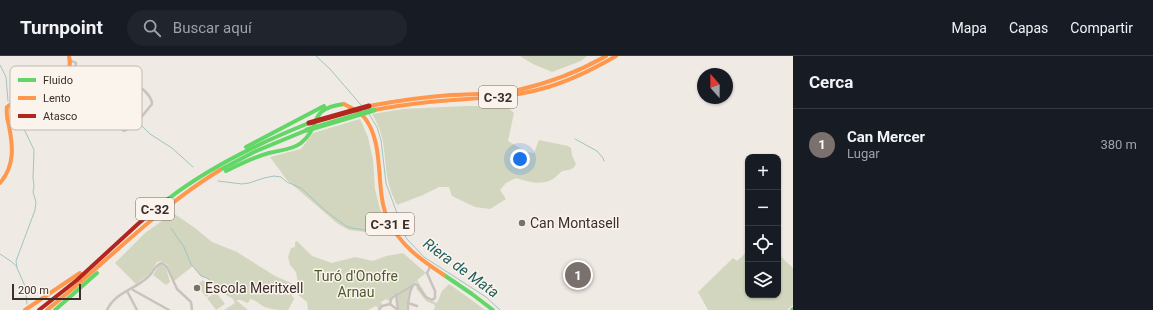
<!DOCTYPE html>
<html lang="es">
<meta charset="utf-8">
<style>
body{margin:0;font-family:Roboto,sans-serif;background:#20242c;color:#f1f3f6}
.controls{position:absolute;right:12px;bottom:12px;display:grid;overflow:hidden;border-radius:8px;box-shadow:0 1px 3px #0004}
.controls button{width:36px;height:36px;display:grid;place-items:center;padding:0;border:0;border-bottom:1px solid #363941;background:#171b24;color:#f1f3f6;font:20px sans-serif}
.compass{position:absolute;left:697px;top:12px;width:36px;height:36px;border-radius:50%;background:#171b24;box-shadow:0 1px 3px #0004;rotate:339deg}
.scale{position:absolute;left:12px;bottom:10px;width:69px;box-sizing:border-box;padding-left:4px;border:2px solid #3b2e2b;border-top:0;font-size:11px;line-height:14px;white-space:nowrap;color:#3b2e2b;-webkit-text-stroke:3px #fbf4ed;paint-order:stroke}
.you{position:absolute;left:520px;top:103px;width:14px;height:14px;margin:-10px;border:3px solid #fff;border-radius:50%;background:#1a73e8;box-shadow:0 0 0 6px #1a73e833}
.badge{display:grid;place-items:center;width:26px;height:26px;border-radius:50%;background:#7a706c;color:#fff;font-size:13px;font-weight:700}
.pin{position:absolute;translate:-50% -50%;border:2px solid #fff;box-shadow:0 1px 4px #0006}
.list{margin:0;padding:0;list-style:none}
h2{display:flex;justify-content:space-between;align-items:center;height:52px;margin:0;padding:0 16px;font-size:17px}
h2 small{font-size:13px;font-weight:400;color:#9ea1a6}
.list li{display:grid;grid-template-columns:26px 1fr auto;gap:12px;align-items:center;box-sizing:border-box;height:72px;padding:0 16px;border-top:1px solid #363941}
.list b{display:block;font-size:15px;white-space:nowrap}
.list p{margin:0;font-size:13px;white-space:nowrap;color:#9ea1a6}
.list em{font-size:13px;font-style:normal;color:#9ea1a6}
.icon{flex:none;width:22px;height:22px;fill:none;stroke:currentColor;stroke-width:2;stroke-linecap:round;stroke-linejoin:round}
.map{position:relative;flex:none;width:793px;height:254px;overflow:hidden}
header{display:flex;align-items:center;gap:24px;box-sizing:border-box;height:56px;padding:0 20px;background:#171b24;border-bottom:1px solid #363941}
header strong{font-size:19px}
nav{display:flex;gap:22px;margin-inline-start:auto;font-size:14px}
.search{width:280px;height:36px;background:#20242c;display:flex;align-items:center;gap:10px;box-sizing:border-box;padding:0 14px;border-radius:22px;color:#9ea1a6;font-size:15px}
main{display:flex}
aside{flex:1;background:#171b24}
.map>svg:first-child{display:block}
.green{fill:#d3d6be}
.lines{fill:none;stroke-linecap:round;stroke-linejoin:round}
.stream{stroke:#a0c4c0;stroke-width:1}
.street{stroke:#cac2bd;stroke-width:2.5}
.fast{stroke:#63d668;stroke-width:4}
.slow{stroke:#ff974d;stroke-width:4}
.jam{stroke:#b3261e;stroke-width:4}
.fast-bridge{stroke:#63d668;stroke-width:5}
.jam-bridge{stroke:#b3261e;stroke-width:5}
.poi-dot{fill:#7a706c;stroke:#fbf4ed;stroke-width:1.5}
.labels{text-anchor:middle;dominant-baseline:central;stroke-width:3;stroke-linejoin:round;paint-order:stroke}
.shield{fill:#fbf4ed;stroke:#756965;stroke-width:1}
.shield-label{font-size:13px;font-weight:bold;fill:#3b2e2b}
.poi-label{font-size:14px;fill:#3b2e2b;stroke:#fbf4ed;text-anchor:start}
.park-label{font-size:14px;fill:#4e5b2d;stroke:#fbf4ed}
.water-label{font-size:15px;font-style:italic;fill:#1e5f5d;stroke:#fbf4ed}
.key{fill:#fbf4ed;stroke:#c1b9b3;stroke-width:1}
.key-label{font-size:11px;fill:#3b2e2b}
</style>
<header>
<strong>Turnpoint</strong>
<div class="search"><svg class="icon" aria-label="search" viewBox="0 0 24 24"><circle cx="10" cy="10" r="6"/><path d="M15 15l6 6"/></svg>Buscar aquí</div>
<nav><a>Mapa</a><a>Capas</a><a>Compartir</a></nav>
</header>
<main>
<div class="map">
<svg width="793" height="254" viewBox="0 0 793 254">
<rect width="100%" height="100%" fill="#f0eae4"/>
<g class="green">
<polygon points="520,0 587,0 581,5 552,16 533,8"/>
<path d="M466,50H506L514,57L508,85L527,96L534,97L539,84L568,90L571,92L572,99L576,108C572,115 570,113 563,115C559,116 557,121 553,123C541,130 529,126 516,122L506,127L500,134L506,143L490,153L475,151L452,140L449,131H439L423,139L397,149C393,141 390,134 388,125C383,99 387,83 372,58L403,53Z"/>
<polygon points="360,63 368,81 373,104 375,133 380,153 392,177 365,176 349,174 338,168 287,124 270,101 301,93 313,77"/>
<path d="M173,157L195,172L212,186L237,196L275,220L293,228L289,234L294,243L288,254C280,254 269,254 261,249C257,246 255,244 250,243L249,246L247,247L241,244H236L248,254H224L235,247L233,243L221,236L207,222L201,220L193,210L174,225L168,209L161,205L157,206L150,217L136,228L115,207L145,177Z"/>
<polygon points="297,185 312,200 332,207 355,201 373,205 386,200 403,197 426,217 417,224 427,240 416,226 392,240 388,245 386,243 381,246 382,249 378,254 378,252 376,250 368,254 308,254 307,246 297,238 298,227 296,216 290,209 288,201 291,192 295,191 295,186"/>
<polygon points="748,195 748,239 778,239 778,198 793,212 793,249 787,254 708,254 698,236 733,202 737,205"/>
<polygon points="159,209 162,209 166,212 170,226 166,229 153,219"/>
<polygon points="203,224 213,236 206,241 197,229"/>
<polygon points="449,228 466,240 485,254 434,254 435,249 426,245 416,232 417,231 429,244 437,247 442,235"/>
<polygon points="411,231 408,239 407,254 399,254 397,239"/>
<polygon points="216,236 225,248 216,254 207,242"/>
</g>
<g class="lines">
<g class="stream">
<polyline points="316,0 330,13 361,49"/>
<polyline points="0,9 6,21 8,45"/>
<polyline points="12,51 16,66 25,75 34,94 33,122 34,130 33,136 36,146 35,154 16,205 17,212 25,230 27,248"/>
<polyline points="369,58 377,71 381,84 386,127 406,182 424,201 486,241 500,254"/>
<polyline points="140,68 150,78 172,92 193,111"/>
<polyline points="575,83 597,95 603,102 604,105"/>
<polyline points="218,125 242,128 249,127 264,122 274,120 281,121 287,126 301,132 327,156 346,170 352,172 391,178"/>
<polyline points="171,172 184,191 191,208 201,220 207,222 219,234"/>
<polyline points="0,198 12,206 17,211"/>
</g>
<g class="street">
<polyline points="70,4 76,7 74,23 93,27 114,34 139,64"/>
<polyline points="84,25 82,45 90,48 92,46 93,27"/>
<path d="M93,27C105,7 152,31 152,48L139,64L126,74L124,75C109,65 108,49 110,33"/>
<polyline points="413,229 410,236 408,247 417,250"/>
<polyline points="133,234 169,254"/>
<polyline points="127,235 137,254"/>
<polyline points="396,238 398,254"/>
<polyline points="390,248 391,243 393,241 415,228 417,229 426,241 432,244 435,242 435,235 427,217 430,211"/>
<polyline points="390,248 398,254"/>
<polyline points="408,253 408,247"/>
<path d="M107,254C115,236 135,234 149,220C153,216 155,209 162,207L167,211L177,233L191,246L192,254"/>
<polyline points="379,254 382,250 390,248"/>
</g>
<g class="fast">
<polyline points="246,91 324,50"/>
<polyline points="220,114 254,96 307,74"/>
<path d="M226,115C240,108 254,101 269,97C280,94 292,94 301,87C323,69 306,53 344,48"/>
<path d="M168,143C211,110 259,87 309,67"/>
<polyline points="444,219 472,238 493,254"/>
<polyline points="55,254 97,217"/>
<polyline points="792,254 793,253"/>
</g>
<g class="slow">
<path d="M344,48C351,52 359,55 364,61C386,88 374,133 388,164C400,189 421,204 444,219"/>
<path d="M369,50C396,45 423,41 451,39C473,38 496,38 518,34C549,27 578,16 606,0"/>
<path d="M374,54C400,49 426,46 453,44C482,42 512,41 541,33C568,26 592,14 616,0"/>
<path d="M0,127C15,110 13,90 9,70C7,63 6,58 7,51C29,34 58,60 67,25C69,16 71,9 69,0"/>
<polyline points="25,254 80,217"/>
<path d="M47,254C106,207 156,153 220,114"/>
</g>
<polyline class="jam" points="39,254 77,224 139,167 168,143"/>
<polyline class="fast-bridge" points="307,74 374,54"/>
<polyline class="jam-bridge" points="309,67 369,50"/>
</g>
<g class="poi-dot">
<circle cx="522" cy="167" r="4"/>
<circle cx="197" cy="232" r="4"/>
</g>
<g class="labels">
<g class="shield">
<rect x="479" y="30" width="38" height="22" rx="3"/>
<rect x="136" y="142" width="38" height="22" rx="3"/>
<rect x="366" y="157" width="48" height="22" rx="3"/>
</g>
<g class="shield-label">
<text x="498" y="41">C-32</text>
<text x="155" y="153">C-32</text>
<text x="390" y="168">C-31 E</text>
</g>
<g class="poi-label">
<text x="530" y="167">Can Montasell</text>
<text x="205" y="232">Escola Meritxell</text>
</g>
<g class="park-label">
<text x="356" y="220">Turó d'Onofre<tspan x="356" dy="16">Arnau</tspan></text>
</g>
<g class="water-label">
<text transform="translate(461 212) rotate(36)">Riera de Mata</text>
</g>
</g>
<rect x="10" y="10" width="132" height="64" rx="6" class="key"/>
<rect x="18" y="22" width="18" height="4" fill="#63d668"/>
<rect x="18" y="40" width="18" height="4" fill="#ff974d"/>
<rect x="18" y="58" width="18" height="4" fill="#b3261e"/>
<g class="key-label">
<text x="43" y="28">Fluido</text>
<text x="43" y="46">Lento</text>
<text x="43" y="64">Atasco</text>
</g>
</svg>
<div class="controls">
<button>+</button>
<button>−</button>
<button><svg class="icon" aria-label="locate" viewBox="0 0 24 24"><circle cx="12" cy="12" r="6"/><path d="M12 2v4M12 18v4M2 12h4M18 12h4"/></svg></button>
<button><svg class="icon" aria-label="layers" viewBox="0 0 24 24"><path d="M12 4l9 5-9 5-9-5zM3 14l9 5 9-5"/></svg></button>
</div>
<svg class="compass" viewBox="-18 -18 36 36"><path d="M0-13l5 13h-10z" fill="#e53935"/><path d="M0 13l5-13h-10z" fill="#9ea1a6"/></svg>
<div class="scale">200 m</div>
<div class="you"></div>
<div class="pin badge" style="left:578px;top:219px">1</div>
</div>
<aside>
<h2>Cerca<small></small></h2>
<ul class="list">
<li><span class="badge">1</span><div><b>Can Mercer</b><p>Lugar</p></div><em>380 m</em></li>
</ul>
</aside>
</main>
